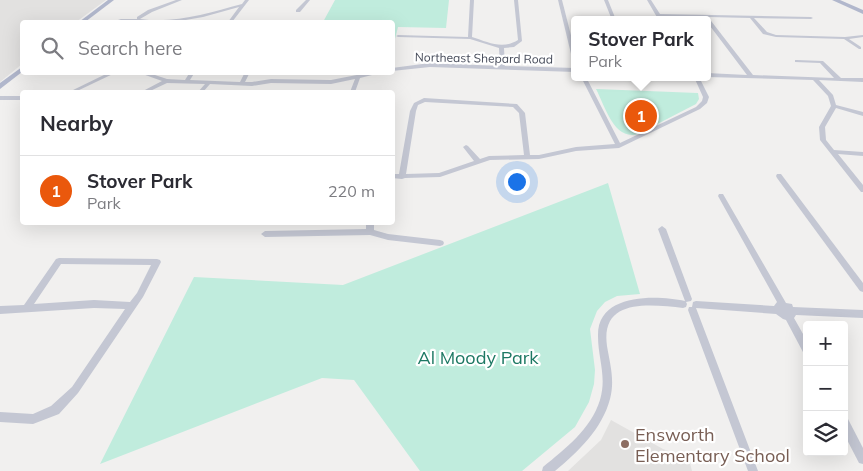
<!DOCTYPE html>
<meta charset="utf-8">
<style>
body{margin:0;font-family:Mulish,sans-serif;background:#f7f7f7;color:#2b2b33}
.controls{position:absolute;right:15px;bottom:15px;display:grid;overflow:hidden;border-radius:5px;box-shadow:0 5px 20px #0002}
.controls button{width:45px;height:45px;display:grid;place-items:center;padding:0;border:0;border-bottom:1px solid #e1e1e2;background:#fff;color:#2b2b33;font:25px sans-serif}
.you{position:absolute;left:516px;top:181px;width:18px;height:18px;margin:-12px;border:4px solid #fff;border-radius:50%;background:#1a73e8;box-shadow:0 0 0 8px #1a73e833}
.badge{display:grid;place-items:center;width:32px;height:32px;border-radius:50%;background:#ea580c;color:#fff;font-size:16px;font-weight:700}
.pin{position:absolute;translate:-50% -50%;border:2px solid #fff;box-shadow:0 1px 5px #0006}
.popup{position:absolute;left:571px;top:16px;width:140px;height:65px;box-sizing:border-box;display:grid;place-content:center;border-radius:5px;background:#fff;filter:drop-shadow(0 1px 4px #0005);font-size:16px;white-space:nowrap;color:#7c7c81}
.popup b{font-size:19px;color:#2b2b33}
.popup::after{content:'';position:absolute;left:50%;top:100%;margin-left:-10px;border:10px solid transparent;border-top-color:#fff}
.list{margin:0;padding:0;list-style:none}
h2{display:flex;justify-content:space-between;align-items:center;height:65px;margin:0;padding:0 20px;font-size:21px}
h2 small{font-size:16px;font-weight:400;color:#7c7c81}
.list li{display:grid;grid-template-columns:32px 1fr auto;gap:15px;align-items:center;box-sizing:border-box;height:70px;padding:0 20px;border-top:1px solid #e1e1e2}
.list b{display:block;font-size:19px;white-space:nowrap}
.list p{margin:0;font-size:16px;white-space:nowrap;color:#7c7c81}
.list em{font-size:16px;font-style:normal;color:#7c7c81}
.icon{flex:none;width:28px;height:28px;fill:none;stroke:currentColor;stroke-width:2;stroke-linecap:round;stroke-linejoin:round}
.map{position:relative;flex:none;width:863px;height:471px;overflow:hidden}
.search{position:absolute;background:#fff;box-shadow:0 5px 20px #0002;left:20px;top:20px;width:375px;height:55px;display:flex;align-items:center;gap:12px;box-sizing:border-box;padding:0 18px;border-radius:5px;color:#7c7c81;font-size:19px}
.panel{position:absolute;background:#fff;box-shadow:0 5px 20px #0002;left:20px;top:90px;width:375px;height:135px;border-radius:5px}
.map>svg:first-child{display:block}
.education{fill:#e2e1e0}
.green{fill:#c0ecdd}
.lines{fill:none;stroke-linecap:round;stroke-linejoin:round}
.minor{fill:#c4c7d3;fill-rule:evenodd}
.major{fill:#b1b7cc;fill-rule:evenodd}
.education-dot{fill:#8d6e63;stroke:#fff;stroke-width:2}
.labels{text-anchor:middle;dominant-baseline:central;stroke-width:4.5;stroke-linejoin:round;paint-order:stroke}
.far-street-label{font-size:12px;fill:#484d5b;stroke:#fff}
.near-park-label{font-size:18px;fill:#1d7863;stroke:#fff}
.near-education-label{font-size:18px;fill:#785e54;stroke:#fff;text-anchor:start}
</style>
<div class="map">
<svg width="863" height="471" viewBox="0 0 863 471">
<rect width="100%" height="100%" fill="#f1f0ef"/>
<g class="education">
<polygon points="0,0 106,0 76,22 22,22 22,64 0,82"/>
<polygon points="611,420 663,449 689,459 692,471 568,471 601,440"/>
</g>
<g class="green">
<polygon points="335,0 449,0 446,28 398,27 393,47 392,22 323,22"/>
<path d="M596,89L698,93L699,99L696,104L638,134C614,141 605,106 596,89Z"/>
<polygon points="608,183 640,294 617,296 605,302 597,311 590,329 595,370 594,384 589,402 575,427 522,471 420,471 354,380 322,378 100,464 194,277 343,285"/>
</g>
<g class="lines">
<g class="minor">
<path d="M176,0H182L152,12L140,19C175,24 208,13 242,4L245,0H249L232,22H228L239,7L203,17L174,22H147L134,21L112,22L121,19H137V17L148,10Z"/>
<polygon points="306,0 310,0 300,12 296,12 296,10"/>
<path d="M470,0H474L472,37C488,42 502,50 518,40L514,0H518L522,41L514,47L504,48L505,66L575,68V72L430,67L392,71V68L430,63L500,66L499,48L470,39L398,37L396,36L398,35L468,37Z"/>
<polygon points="558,0 562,0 575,51 575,63 573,62"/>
<polygon points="604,0 608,0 616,20 612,20"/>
<polygon points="647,0 651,0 660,14 811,17 813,18 811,19 754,18 767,32 776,35 845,37 863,35 863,37 849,39 861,47 861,49 859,49 844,39 776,37 763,34 750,18 708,17 753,75 834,78 820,63 795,62 795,60 797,60 823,61 841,78 863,78 863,82 819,80 833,95 836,105 863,112 863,116 836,108 825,127 826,140 834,150 863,152 863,156 838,154 863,185 863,192 861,192 820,140 819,127 831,106 828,96 813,80 707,77 707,73 747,75 707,22 707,20 706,20 704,17 661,16 662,19 658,19"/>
<polygon points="110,72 117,72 75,92 69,92"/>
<polygon points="137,72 146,72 167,79 185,80 190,72 195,72 190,80 240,82 245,72 250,72 245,82 252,82 271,79 331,80 372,72 384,72 360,78 355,92 350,92 355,79 331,84 271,83 252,86 210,84 203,92 198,92 205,84 167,83 148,92 143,92 143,91 162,81"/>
<path d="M581,77H586L620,143L696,107L702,101L703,97L694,77H699L709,97L707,103L700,109L619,148L576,151L539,159L490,160L440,177L405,178L402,179L392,178V174H399L410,111L414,103L424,98L517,104L525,113L530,155H539L576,147L615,144ZM425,102L513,107L519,113L524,155L489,156L480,159L468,146L466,145L463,147L474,161L439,173L406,174L416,111L418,105Z"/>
<rect x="0" y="96" width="22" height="4"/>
<polygon points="777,174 781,174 863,283 863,292 860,291 777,178 776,176"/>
<polygon points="719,194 723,194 786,303 792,304 793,307 863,310 863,318 796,315 794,318 807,341 807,355 804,354 786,320 783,319 776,314 696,308 758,471 748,471 688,310 689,307 692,307 693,302 696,301 774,306 777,302 718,196"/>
<polygon points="366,222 374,222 374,230 388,234 440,240 443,241 444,243 443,245 440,246 388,240 370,235 265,237 261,234 265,231 366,229"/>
<path d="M662,226L666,229L692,299L691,301L686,302L687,304L686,307L683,308C652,305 600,297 607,346C610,364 615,380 610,399C602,429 579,451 555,471H542L543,467C565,449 591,429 600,400C607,376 598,359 598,336C597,293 656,295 685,301L658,229Z"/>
<path d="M59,258L157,259L160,260L161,262L143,297L78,393L59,414L33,424L0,422V412L33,414L51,406L72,387L125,309L94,308L0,314V306L24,305L56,259ZM61,264L151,265L137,293L130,302L94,300L34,304Z"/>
<polygon points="844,418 848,419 863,448 863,464 859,463 844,434"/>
</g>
<g class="major">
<polygon points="108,0 114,0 85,22 79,22"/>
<polygon points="832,0 840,0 863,10 863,14"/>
<polygon points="22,67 22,72 0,89 0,83"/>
</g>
</g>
<circle class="education-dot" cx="625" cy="444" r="5"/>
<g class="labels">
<g class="far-street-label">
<text transform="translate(484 58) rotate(1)">Northeast Shepard Road</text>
</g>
<g class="near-park-label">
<text x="478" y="357">Al Moody Park</text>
</g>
<g class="near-education-label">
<text x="635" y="434">Ensworth<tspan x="635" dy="21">Elementary School</tspan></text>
</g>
</g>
</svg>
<div class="controls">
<button>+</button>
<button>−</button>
<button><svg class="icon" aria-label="layers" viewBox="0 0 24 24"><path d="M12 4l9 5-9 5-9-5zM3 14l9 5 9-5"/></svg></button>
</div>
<div class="you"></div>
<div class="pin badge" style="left:641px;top:116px">1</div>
<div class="popup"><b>Stover Park</b>Park</div>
<div class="search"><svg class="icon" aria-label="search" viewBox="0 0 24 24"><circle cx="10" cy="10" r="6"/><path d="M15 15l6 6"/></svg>Search here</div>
<section class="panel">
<h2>Nearby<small></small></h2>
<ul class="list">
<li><span class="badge">1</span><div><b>Stover Park</b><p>Park</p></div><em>220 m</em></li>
</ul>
</section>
</div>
